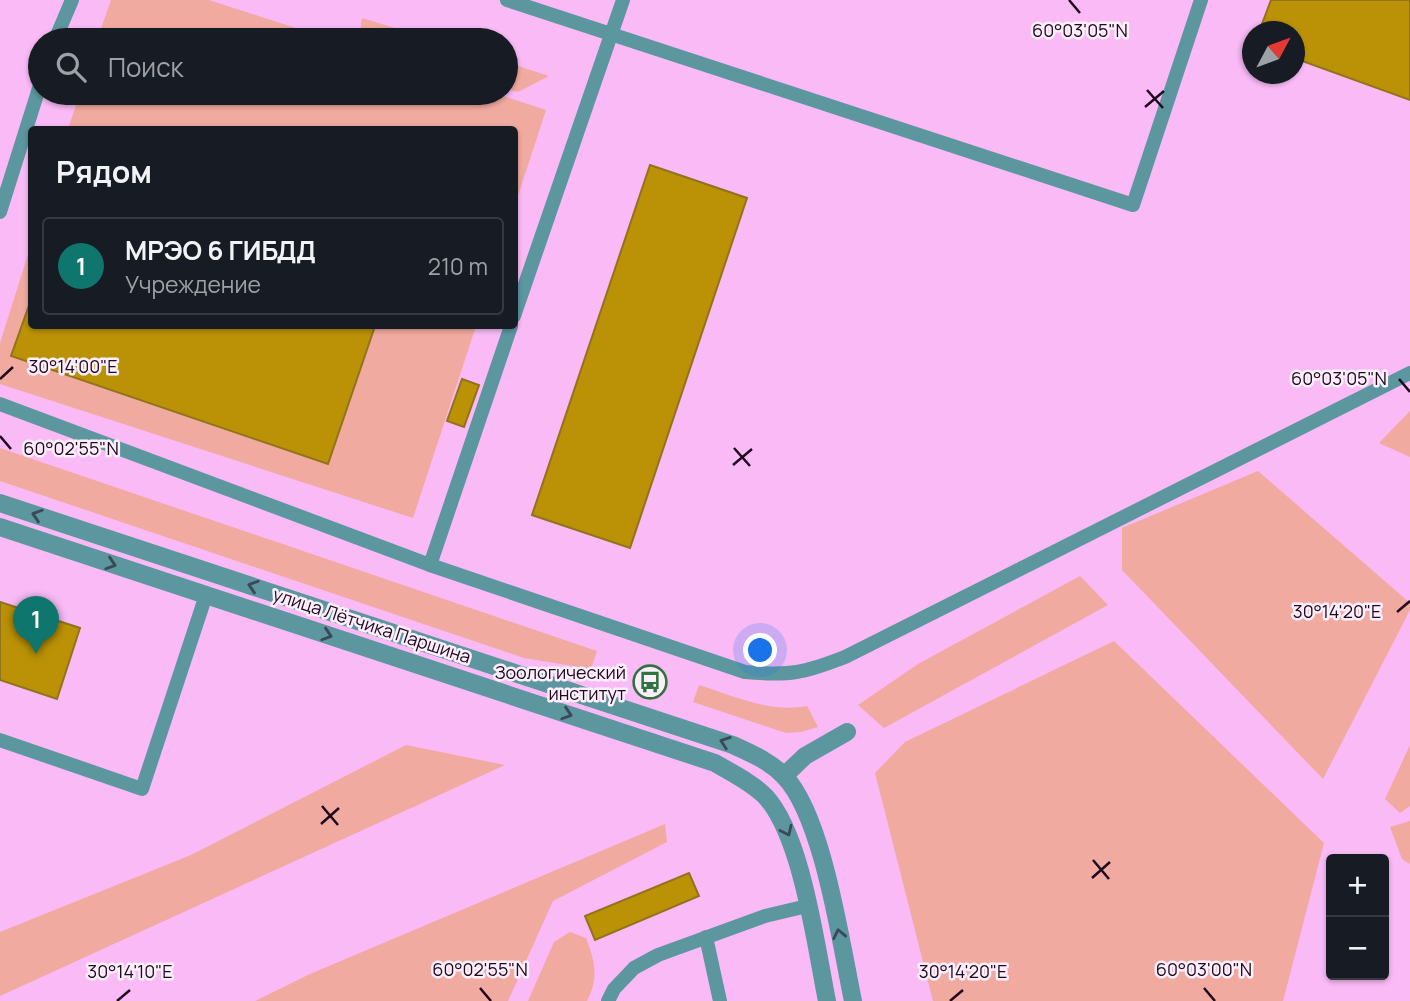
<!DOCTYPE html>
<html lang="ru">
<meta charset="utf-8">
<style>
body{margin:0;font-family:Manrope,sans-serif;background:#20242c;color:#f1f3f6}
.controls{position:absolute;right:21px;bottom:21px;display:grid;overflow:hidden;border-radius:7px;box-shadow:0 2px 5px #0004}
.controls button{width:63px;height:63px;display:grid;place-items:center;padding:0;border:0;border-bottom:2px solid #363941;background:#171b24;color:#f1f3f6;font:35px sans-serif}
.compass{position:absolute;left:1242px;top:21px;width:63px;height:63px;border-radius:50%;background:#171b24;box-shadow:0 2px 5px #0004;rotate:49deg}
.you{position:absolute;left:761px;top:651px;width:24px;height:24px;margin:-18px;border:5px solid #fff;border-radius:50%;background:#1a73e8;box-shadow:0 0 0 10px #1a73e833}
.badge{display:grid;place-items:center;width:46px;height:46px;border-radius:50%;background:#0f766e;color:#fff;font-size:23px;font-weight:700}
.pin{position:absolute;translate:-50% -58px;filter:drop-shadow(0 2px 4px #0008)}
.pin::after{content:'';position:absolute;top:37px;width:24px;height:21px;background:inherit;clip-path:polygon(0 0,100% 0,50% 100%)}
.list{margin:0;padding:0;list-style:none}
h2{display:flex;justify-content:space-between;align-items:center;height:91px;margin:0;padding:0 28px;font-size:30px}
h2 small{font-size:23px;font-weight:400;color:#9ea1a6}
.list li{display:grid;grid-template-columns:46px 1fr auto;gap:21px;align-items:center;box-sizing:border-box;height:98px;margin:0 14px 14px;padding:0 14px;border:2px solid #363941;border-radius:7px}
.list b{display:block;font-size:26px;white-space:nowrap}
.list p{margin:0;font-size:23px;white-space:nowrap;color:#9ea1a6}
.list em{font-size:23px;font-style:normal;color:#9ea1a6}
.icon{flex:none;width:38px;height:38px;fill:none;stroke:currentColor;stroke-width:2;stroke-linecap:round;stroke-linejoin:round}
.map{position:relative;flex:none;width:1410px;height:1001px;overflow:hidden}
.search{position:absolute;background:#171b24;box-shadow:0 2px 5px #0004;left:28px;top:28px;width:490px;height:77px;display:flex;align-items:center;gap:18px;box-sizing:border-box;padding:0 24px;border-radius:38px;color:#9ea1a6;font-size:26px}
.panel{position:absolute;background:#171b24;box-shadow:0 2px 5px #0004;left:28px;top:126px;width:490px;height:203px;border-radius:7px}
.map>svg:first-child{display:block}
.green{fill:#f1aaa0}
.building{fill:#bb9205;stroke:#91731d;stroke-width:2}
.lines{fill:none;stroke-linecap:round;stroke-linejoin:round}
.service{stroke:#5c969f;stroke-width:14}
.minor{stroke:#5c969f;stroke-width:18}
.tertiary{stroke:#5c969f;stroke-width:18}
.oneway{stroke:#3a4859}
.ticks{fill:none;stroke:#1f091f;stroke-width:2.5}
.labels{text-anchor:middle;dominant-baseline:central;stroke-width:5;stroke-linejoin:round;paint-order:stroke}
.street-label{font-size:18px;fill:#1f091f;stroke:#fceffb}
.poi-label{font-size:18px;fill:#1f091f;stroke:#fceffb;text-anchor:end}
.ticks-label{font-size:18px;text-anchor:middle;fill:#1f091f;stroke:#fceffb;stroke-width:5;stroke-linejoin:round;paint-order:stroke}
</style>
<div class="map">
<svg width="1410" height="1001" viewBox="0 0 1410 1001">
<rect width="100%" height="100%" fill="#f9baf6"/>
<g class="green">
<polygon points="111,0 209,0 333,40 97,40"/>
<polygon points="362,18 434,40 366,40 360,32"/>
<polygon points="506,62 549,76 518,92 506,89"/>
<polygon points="80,93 494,93 546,110 515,205 514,130 68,129"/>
<polygon points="31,245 32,326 476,326 413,518 0,384 0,343"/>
<polygon points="1410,411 1410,457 1379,443"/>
<polygon points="0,448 597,651 591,669 524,658 0,481"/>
<polygon points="1258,471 1410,603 1410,610 1323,779 1122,570 1122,528"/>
<polygon points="1080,576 1108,605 884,728 858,705 918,664"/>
<polygon points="1114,641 1324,843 1283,1001 933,1001 875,773 905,742"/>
<path d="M699,685C734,696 769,713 807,706L818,727L801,732L786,733L693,702Z"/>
<polygon points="406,745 505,765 0,996 0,932 191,855"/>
<polygon points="1410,745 1410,806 1400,813 1385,799"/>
<polygon points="1410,821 1410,864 1402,859 1390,827"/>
<polygon points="665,824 667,842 553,901 508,1001 255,1001 310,974"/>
<path d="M570,932L586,938C595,962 599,977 587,1001H528L554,942Z"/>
</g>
<g class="building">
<polygon points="1271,0 1410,0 1410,100 1294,58 1294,32 1259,32"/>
<polygon points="650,165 747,198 630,548 532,515"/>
<polygon points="32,297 32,326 375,326 328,464 11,356"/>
<polygon points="462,379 479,385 464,427 447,421"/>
<polygon points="0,602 80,628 57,699 0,680"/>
<polygon points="689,873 699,896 595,940 585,916"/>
</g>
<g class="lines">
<g class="service">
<polyline points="507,0 1133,205 1201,0"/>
<polyline points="55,40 72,0"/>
<polyline points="0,212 40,85"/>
<polyline points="514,316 623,0"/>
<path d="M0,404L430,565L745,672C790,676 804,673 845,657L1410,373"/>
<polyline points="430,565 511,326"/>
<polyline points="0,740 142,789 206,595"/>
<polyline points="706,937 720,1001"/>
<polyline points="608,1001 614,989 634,968 658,955 765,916 807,906"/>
</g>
<polyline class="minor" points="784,776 805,756 847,732"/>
<g class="tertiary">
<path d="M0,503L733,745C750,753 770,761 784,776C823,816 841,944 853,1001"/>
<path d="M0,527L715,763C732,773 751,782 765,796C802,835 816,947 827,1001"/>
</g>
</g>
<defs><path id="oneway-chevron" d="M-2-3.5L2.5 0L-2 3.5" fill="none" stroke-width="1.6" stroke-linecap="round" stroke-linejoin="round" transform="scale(1.75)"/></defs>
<g class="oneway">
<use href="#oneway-chevron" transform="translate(37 515) rotate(-162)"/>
<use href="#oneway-chevron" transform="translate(111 564) rotate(18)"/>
<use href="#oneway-chevron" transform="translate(253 586) rotate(-162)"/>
<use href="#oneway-chevron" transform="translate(327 635) rotate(18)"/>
<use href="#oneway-chevron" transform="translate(567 714) rotate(18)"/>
<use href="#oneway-chevron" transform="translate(725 742) rotate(-161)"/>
<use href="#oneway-chevron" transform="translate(787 831) rotate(65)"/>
<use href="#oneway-chevron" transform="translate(839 934) rotate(-102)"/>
</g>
<path class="ticks" d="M1069,0L1080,13M1147,90L1163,108M1145,107L1164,91M0,379L13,367M1399,379L1410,392M0,436L11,449M734,448L750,466M733,465L752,449M1397,612L1410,601M322,806L338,825M321,824L339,808M1093,860L1109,879M1092,878L1110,862M480,988L491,1001M1204,988L1215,1001M117,1001L130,990M950,1001L963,990"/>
<defs>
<symbol id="bus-ring" viewBox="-11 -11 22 22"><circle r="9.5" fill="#fceffb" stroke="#2f733e" stroke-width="1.5"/><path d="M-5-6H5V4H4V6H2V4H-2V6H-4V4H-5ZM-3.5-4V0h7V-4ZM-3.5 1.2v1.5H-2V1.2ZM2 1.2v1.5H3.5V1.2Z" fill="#2f733e"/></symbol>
</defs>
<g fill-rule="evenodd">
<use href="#bus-ring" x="631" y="663" width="38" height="38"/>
</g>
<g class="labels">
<g class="street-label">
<text transform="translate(372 625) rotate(18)">улица Лётчика Паршина</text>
</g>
<g class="poi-label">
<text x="626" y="672">Зоологический<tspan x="626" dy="21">институт</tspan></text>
</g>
</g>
<g class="ticks-label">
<text x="1080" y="37">60°03'05"N</text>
<text x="73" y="373">30°14'00"E</text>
<text x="1339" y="385">60°03'05"N</text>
<text x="71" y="455">60°02'55"N</text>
<text x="1337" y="618">30°14'20"E</text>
<text x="480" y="976">60°02'55"N</text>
<text x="1204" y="976">60°03'00"N</text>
<text x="130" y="978">30°14'10"E</text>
<text x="963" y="978">30°14'20"E</text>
</g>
</svg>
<div class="controls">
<button>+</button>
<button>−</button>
</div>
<svg class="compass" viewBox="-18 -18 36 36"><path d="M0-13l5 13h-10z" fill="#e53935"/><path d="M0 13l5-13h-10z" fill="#9ea1a6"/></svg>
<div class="you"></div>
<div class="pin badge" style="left:36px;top:654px">1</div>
<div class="search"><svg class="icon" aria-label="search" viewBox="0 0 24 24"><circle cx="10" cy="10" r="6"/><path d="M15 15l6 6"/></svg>Поиск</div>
<section class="panel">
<h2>Рядом<small></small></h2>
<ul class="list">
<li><span class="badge">1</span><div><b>МРЭО 6 ГИБДД</b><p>Учреждение</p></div><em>210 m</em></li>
</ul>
</section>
</div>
